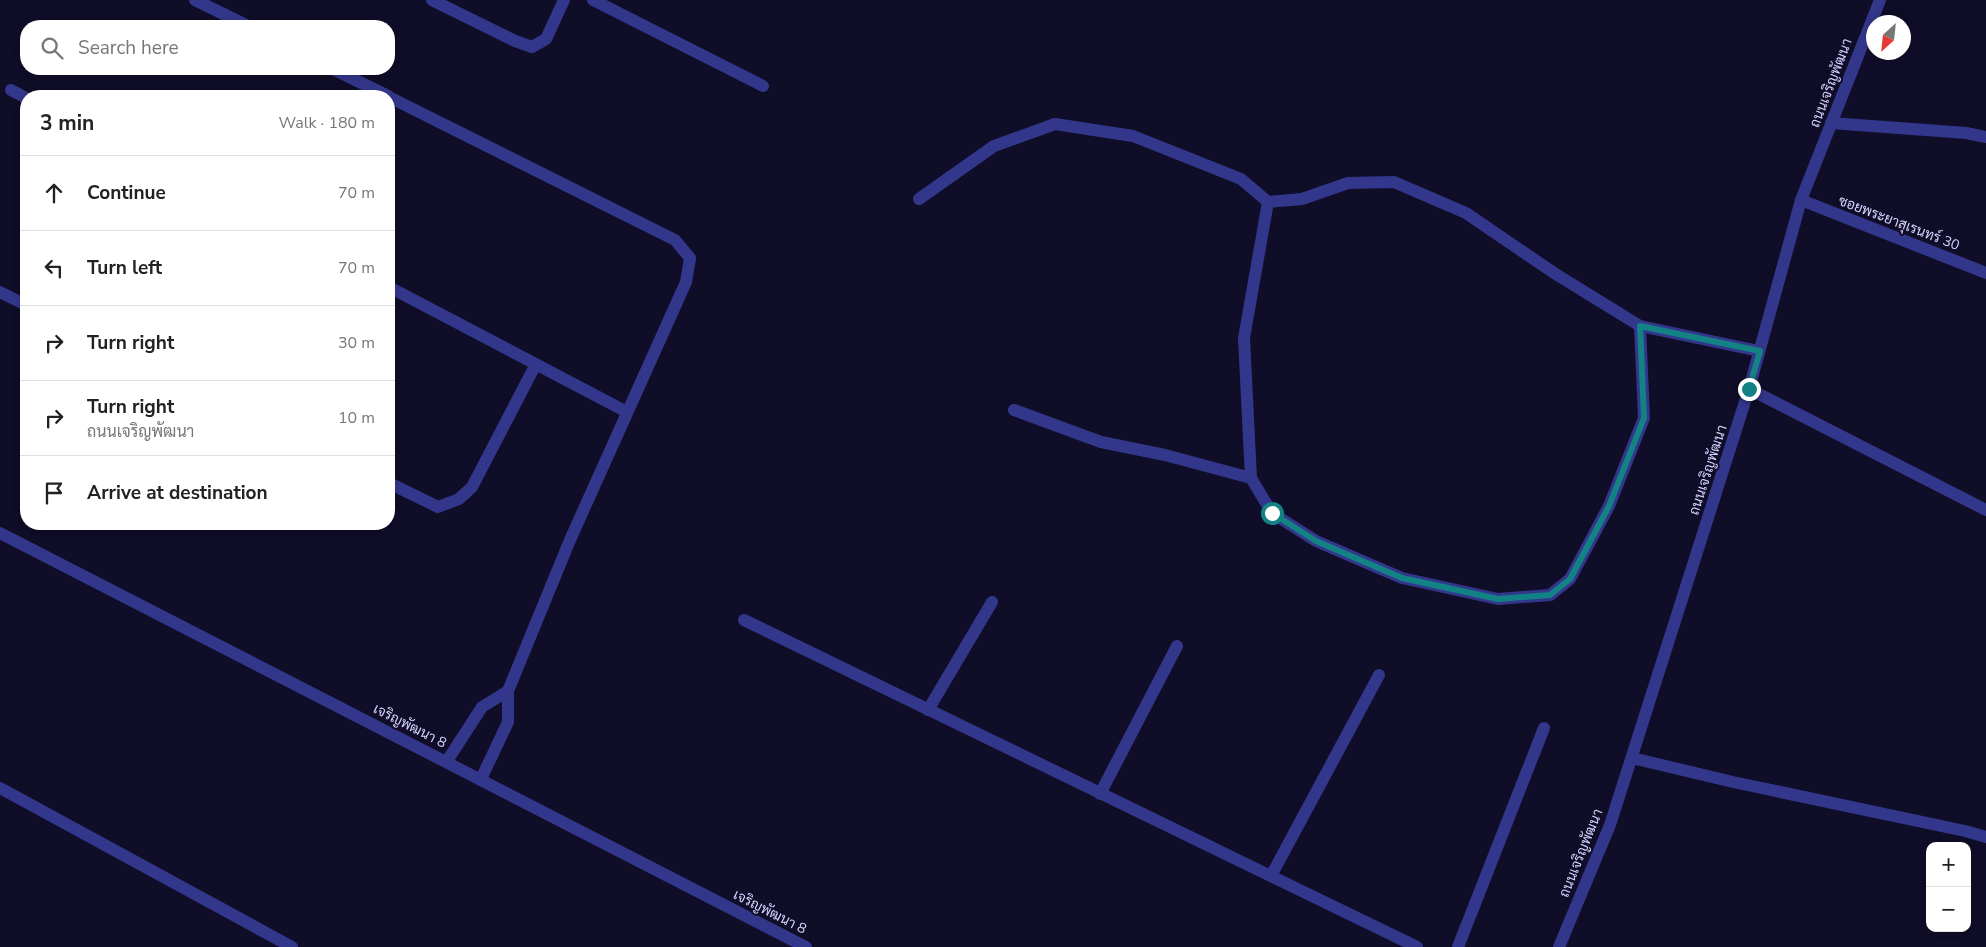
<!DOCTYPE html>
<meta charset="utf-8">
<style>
body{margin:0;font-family:"Nunito Sans",Sarabun,sans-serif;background:#f2f2f2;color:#222}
.controls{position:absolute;right:15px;bottom:15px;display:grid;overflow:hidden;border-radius:10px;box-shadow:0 2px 8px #0003}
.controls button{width:45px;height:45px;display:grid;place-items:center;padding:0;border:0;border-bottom:1px solid #e0e0e0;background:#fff;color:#222;font:25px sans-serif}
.compass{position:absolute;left:1866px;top:15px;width:45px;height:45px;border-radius:50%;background:#fff;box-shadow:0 2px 8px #0003;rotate:207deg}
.stop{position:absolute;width:15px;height:15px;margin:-11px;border:4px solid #138285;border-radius:50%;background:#fff}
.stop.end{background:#138285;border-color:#fff;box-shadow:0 1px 5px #0008}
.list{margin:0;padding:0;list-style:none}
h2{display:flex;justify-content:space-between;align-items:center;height:65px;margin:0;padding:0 20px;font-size:21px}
h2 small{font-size:16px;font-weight:400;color:#767676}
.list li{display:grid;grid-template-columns:32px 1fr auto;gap:15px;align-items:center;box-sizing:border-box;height:75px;padding:0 20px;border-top:1px solid #e0e0e0}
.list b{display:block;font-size:19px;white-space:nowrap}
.list p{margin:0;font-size:16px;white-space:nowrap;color:#767676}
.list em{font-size:16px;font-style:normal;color:#767676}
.icon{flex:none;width:28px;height:28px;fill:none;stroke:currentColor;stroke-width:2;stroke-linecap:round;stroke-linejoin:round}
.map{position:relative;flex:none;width:1986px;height:947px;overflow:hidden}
.search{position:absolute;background:#fff;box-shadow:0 2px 8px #0003;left:20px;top:20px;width:375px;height:55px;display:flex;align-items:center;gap:12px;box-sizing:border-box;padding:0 18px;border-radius:20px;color:#767676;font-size:19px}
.panel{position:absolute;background:#fff;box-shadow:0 2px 8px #0003;left:20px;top:90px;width:375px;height:440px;border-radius:20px}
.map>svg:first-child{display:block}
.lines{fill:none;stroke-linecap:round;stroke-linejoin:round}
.minor{stroke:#33378b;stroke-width:12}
.route{stroke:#138285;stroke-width:6}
.labels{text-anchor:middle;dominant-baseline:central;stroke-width:4;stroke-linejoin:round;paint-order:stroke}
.street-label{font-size:14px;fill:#d5d3ff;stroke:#0f0d27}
</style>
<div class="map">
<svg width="1986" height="947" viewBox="0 0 1986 947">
<rect width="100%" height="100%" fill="#0f0d27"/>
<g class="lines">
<g class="minor">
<polyline points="195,0 248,26"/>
<polyline points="432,0 515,41 532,47 546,39 564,0"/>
<polyline points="593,0 763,86"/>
<polyline points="333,69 388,96"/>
<polyline points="11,90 26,98"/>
<polyline points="389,97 675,240 690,258 686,282 570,540 508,691 508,722 481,779"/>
<polyline points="1831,123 1966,133 1986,137"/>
<polyline points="919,199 994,146 1055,124 1133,136 1241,179 1268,202 1302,199 1348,183 1394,182 1466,213 1554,273 1640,326 1759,351"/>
<polyline points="1801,200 1986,273"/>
<polyline points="1268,202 1244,338 1251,478 1272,513 1316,541 1402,578 1498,599 1550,595 1570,579 1609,506 1644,418 1640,326"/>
<polyline points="389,287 627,412"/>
<polyline points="0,292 26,305"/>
<polyline points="1749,389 1986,510"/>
<polyline points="1014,410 1101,442 1165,455 1251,478"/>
<polyline points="389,483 438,507 459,499 472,487 536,364"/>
<polyline points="0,533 806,947"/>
<polyline points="744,620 1417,947"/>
<polyline points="928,710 992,602"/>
<polyline points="1632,758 1733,782 1965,831 1986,837"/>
<polyline points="447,761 482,707 508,691"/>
<polyline points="0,788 292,947"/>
<polyline points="1100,794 1177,646"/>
<polyline points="1271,876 1379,675"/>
<polyline points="1458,947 1544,728"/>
<polyline points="1559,947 1610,825 1749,389 1801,200 1880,0"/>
</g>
</g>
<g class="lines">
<polyline class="route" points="1272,513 1316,541 1402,578 1498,599 1550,595 1570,579 1609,506 1644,418 1640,326 1760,351 1749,389"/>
</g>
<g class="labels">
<g class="street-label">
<text transform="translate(1831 83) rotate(-69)">ถนนเจริญพัฒนา</text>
<text transform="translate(1899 223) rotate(21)">ซอยพระยาสุเรนทร์ 30</text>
<text transform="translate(1708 470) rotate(-72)">ถนนเจริญพัฒนา</text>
<text transform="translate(410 726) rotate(27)">เจริญพัฒนา 8</text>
<text transform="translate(1581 853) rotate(-68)">ถนนเจริญพัฒนา</text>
<text transform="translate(770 912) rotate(27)">เจริญพัฒนา 8</text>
</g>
</g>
</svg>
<div class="controls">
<button>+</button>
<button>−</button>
</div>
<svg class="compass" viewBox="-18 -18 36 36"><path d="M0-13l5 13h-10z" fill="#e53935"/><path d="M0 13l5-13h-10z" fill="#767676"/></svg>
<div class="stop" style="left:1272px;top:513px"></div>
<div class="stop end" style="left:1749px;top:389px"></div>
<div class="search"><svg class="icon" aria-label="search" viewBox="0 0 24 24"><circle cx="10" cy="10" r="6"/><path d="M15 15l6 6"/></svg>Search here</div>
<section class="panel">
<h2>3 min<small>Walk · 180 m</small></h2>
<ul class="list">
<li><svg class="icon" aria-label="ahead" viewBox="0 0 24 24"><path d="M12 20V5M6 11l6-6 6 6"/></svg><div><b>Continue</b></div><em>70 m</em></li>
<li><svg class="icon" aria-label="left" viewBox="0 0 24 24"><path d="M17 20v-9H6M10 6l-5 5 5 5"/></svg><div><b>Turn left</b></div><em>70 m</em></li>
<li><svg class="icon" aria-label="right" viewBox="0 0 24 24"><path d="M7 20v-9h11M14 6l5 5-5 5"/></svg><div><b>Turn right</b></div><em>30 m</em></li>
<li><svg class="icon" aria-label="right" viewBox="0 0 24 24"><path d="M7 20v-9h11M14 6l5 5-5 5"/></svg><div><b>Turn right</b><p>ถนนเจริญพัฒนา</p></div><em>10 m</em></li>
<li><svg class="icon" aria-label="arrive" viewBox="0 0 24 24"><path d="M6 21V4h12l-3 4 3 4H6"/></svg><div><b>Arrive at destination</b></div></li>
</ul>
</section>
</div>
